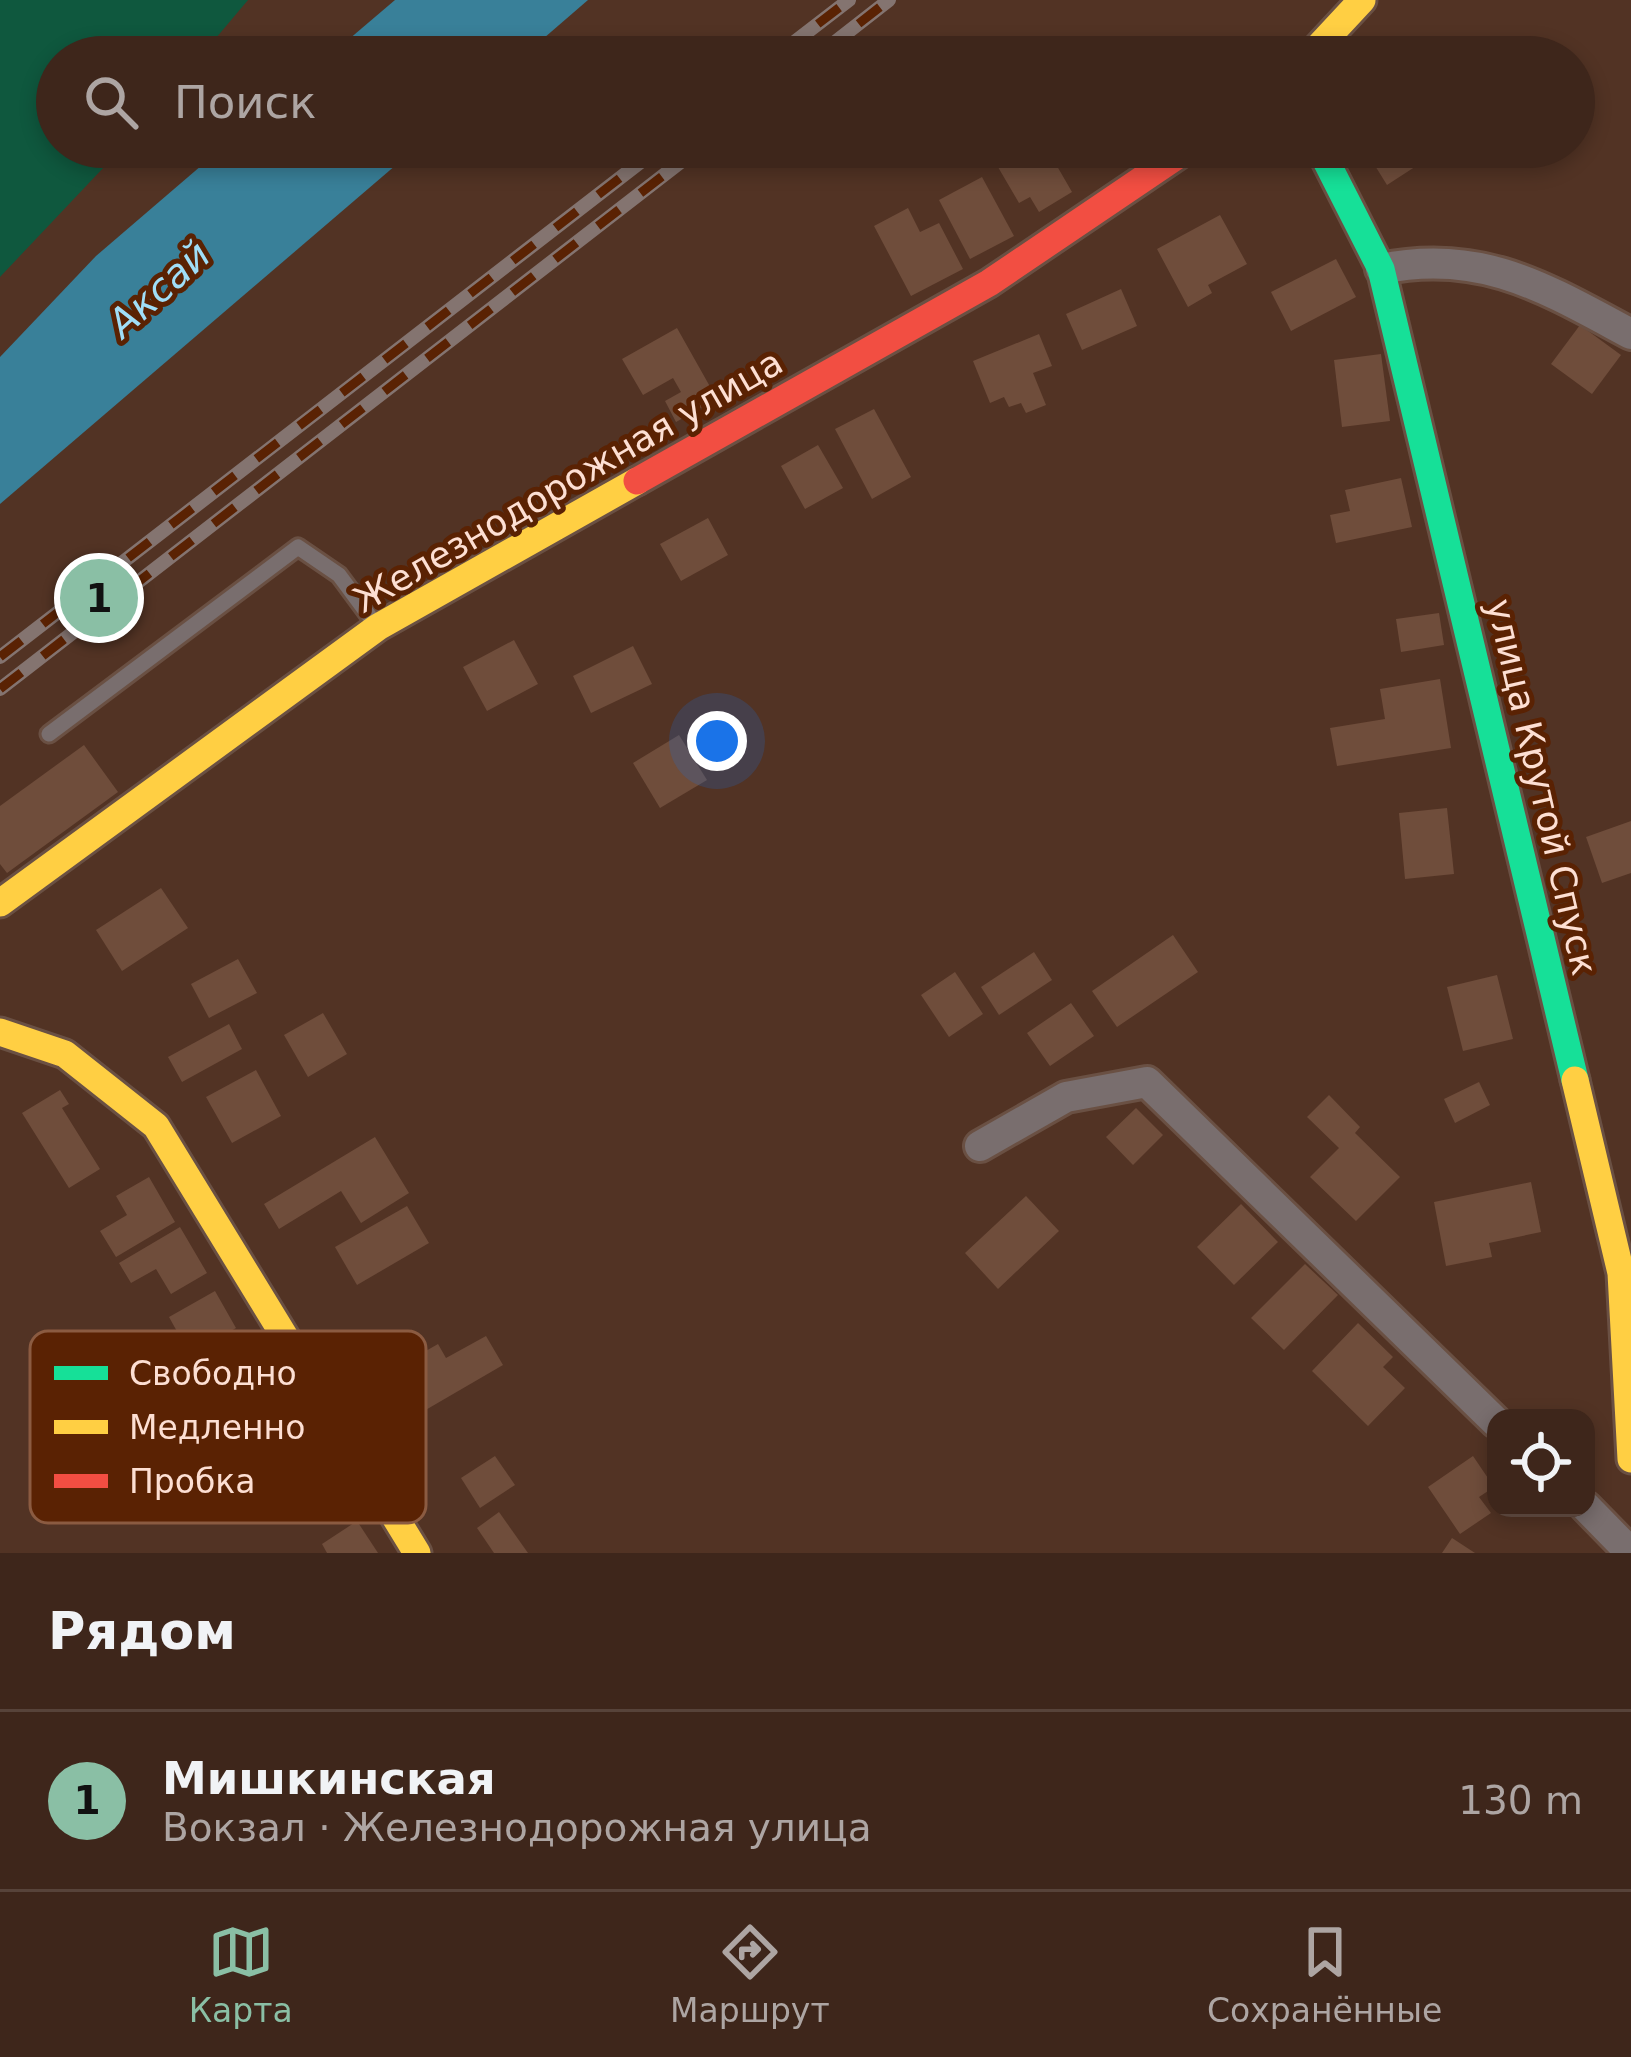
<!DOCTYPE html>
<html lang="ru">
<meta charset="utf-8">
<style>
body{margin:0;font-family:"DejaVu Sans",sans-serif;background:#493228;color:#f1f3f6}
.controls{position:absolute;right:36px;bottom:36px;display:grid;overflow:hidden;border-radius:24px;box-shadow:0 6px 18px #0003}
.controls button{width:108px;height:108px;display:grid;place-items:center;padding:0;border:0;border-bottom:3px solid #57433a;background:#3e261b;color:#f1f3f6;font:60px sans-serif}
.you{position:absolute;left:717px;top:741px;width:42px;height:42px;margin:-30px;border:9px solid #fff;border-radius:50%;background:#1a73e8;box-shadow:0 0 0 18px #1a73e833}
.badge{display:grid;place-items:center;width:78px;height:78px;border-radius:50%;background:#8abfa5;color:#111;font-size:39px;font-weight:700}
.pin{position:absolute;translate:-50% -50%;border:6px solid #fff;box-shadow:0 3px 12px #0006}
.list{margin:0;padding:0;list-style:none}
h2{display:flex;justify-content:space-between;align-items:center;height:156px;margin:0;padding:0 48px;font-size:51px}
h2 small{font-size:39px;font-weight:400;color:#ada5a3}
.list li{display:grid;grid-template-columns:78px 1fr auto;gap:36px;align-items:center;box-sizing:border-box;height:180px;padding:0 48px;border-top:3px solid #57433a}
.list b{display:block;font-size:45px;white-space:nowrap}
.list p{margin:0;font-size:39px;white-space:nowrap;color:#ada5a3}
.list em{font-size:39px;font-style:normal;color:#ada5a3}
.icon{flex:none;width:66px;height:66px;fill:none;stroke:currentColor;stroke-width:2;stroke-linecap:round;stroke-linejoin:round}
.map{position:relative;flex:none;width:1631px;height:1553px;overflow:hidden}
.search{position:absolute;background:#3e261b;box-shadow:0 6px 18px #0003;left:36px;right:36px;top:36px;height:132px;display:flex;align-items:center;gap:30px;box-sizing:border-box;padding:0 42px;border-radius:66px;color:#ada5a3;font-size:45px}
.sheet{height:336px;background:#3e261b}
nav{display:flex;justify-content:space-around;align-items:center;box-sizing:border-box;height:168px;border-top:3px solid #57433a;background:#3e261b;font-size:33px;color:#ada5a3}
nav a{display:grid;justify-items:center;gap:6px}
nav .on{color:#8abfa5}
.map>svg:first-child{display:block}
.green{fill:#0f583e}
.water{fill:#398099}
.building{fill:#6f4d3b}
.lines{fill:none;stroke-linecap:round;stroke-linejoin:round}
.lane-casing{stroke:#6a5043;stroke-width:21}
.street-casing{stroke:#6a5043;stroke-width:36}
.fast-casing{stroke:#6a5043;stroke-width:33}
.slow-casing{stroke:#6a5043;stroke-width:33}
.jam-casing{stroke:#6a5043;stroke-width:33}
.lane{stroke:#796e6e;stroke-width:15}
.street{stroke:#796e6e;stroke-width:30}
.fast{stroke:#16e098;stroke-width:27}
.slow{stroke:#ffcf43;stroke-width:27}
.jam{stroke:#f24e42;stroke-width:27}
.rail-casing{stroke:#847470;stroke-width:14}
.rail{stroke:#5a2203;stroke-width:9;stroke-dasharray:27;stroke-linecap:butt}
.labels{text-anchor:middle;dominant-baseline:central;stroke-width:10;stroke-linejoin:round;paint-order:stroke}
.street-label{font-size:36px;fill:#fddfd3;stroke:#5a2203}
.water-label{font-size:39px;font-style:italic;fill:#a0def7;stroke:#5a2203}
.key{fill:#5a2203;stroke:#8b5b41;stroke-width:3}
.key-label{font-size:33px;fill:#fddfd3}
</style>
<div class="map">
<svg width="1631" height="1553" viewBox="0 0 1631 1553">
<rect width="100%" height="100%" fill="#523324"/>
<polygon class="green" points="0,0 248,0 200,57 57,57 57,147 123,147 0,277"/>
<g class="water">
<polygon points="395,0 588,0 522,57 328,57"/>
<polygon points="223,147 417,147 0,504 0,357 96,256"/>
</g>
<g class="building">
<polygon points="993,147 1046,147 1072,192 1039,212 1030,197 1019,203 988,150"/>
<polygon points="1383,147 1415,147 1424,161 1387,185 1369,156"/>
<polygon points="982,177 1014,236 970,259 939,200"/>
<polygon points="908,208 920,232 939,223 963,269 911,296 874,226"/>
<polygon points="1220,215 1247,264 1208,285 1212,293 1188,307 1157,249"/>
<polygon points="1336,259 1356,297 1291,331 1271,292"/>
<polygon points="1121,289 1137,326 1082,350 1066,314"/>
<polygon points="1580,325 1621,355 1592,394 1551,364"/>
<polygon points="677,328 717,399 676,422 665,401 681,392 673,378 643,395 622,359"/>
<polygon points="1039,334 1052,366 1033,373 1046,405 1026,413 1021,403 1009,407 1004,397 990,403 973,361"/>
<polygon points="1381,354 1390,421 1342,427 1334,360"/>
<polygon points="874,409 911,477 872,499 835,429"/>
<polygon points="818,445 843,488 805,509 781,466"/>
<polygon points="1401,478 1412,527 1336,543 1330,515 1350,511 1345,490"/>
<polygon points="708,518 728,555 681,581 660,544"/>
<polygon points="1439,613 1444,645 1401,652 1396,619"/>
<polygon points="514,640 538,684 487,711 463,667"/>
<polygon points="633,646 652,684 591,713 573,676"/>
<polygon points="1440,679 1451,748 1337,766 1330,728 1385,719 1380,689"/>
<polygon points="679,735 707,780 660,808 633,763"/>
<polygon points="84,745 118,792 7,873 0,864 0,806"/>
<polygon points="1447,808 1454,874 1405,879 1399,813"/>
<polygon points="1631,821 1631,873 1602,883 1586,837"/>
<polygon points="161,888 188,928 122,971 96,930"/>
<polygon points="1173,935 1198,972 1117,1027 1092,991"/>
<polygon points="1034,952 1052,980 999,1015 981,987"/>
<polygon points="238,959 257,993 209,1018 191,984"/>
<polygon points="955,972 983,1014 949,1037 921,995"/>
<polygon points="1497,975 1513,1039 1463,1051 1447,987"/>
<polygon points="1071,1003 1094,1036 1050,1066 1027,1033"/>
<polygon points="323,1013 347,1054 308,1077 284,1035"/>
<polygon points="229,1024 242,1049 182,1082 168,1057"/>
<polygon points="256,1070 281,1116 232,1143 206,1097"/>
<polygon points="1479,1082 1490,1105 1455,1123 1444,1099"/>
<polygon points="60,1090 69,1104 62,1108 100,1169 69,1188 22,1113"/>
<polygon points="1329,1095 1360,1127 1355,1133 1400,1177 1356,1221 1310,1177 1339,1148 1307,1117"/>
<polygon points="1136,1108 1163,1135 1133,1165 1106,1137"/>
<polygon points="375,1137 409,1193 361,1223 341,1191 279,1229 264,1204"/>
<polygon points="149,1177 175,1222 116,1257 100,1231 127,1215 116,1196"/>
<polygon points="1531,1182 1541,1232 1489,1243 1492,1257 1446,1266 1434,1202"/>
<polygon points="1026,1196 1059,1231 998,1289 965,1253"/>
<polygon points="1241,1204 1278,1242 1234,1285 1197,1247"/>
<polygon points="407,1206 429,1243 357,1285 335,1247"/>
<polygon points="180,1227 207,1273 171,1294 156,1269 131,1283 119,1263"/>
<polygon points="1305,1264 1338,1295 1284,1350 1251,1318"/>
<polygon points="215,1291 236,1328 151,1377 140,1358 179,1335 169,1317"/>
<polygon points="1358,1323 1393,1357 1383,1367 1405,1388 1368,1426 1312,1371"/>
<polygon points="486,1336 503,1365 417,1415 391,1371 438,1344 446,1358"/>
<polygon points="495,1456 515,1485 480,1508 461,1478"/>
<polygon points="1473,1456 1494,1487 1479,1497 1491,1513 1460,1534 1428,1487"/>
<polygon points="499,1512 528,1553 494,1553 477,1528"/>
<polygon points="357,1521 378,1553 327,1553 322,1544"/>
<polygon points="1452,1538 1475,1553 1442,1553"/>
</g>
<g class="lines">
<defs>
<polyline id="lane" points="49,734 298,547 339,575 376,625"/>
<g id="street">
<path d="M1381,269C1481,248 1545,288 1631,334"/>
<polyline points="980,1146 1066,1097 1147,1082 1496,1422"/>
<polyline points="1586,1507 1631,1553"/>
</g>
<polyline id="fast" points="1319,147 1381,269 1575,1080"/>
<g id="slow">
<polyline points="1309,57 1362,0"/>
<polyline points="0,903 378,627 637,481"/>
<polyline points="0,1032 65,1054 156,1126 417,1553"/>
<polyline points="1575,1080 1621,1273 1631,1459"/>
</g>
<polyline id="jam" points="637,481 989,283 1190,147"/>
</defs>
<use href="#lane" class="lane-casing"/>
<use href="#street" class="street-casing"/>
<use href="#fast" class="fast-casing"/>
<use href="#slow" class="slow-casing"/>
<use href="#jam" class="jam-casing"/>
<use href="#lane" class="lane"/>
<use href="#street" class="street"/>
<use href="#fast" class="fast"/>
<use href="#slow" class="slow"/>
<use href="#jam" class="jam"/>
<defs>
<g id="rail">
<polyline points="775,57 849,0"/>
<polyline points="816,57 889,0"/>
<polyline points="0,657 660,147"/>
<polyline points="0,689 700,147"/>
</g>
</defs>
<use href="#rail" class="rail-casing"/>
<use href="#rail" class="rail"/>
</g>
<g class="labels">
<g class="street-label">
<text transform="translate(568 481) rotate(-30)">Железнодорожная улица</text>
<text transform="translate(1542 787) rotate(77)">улица Крутой Спуск</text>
</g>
<g class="water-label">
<text transform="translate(159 289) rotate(-42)">Аксай</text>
</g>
</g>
<rect x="30" y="1331" width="396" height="192" rx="18" class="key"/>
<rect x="54" y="1366" width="54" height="14" fill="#16e098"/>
<rect x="54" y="1420" width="54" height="14" fill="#ffcf43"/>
<rect x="54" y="1474" width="54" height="14" fill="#f24e42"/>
<g class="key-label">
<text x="129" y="1385">Свободно</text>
<text x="129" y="1439">Медленно</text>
<text x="129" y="1493">Пробка</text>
</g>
</svg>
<div class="controls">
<button><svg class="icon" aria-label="locate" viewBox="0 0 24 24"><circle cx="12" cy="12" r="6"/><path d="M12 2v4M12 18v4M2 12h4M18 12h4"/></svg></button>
</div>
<div class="you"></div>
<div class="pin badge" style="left:99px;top:598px">1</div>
<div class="search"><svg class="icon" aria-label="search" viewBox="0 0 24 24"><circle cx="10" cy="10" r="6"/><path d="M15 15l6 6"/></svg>Поиск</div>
</div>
<section class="sheet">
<h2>Рядом<small></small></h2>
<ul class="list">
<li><span class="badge">1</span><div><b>Мишкинская</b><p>Вокзал · Железнодорожная улица</p></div><em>130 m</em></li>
</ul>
</section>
<nav>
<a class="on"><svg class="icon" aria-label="map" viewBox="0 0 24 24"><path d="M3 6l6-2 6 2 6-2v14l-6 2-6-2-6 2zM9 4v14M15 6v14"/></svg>Карта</a>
<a><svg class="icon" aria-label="directions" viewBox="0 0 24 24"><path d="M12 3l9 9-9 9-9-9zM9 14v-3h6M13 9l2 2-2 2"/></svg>Маршрут</a>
<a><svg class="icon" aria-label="saved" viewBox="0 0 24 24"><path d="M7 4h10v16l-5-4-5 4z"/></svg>Сохранённые</a>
</nav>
